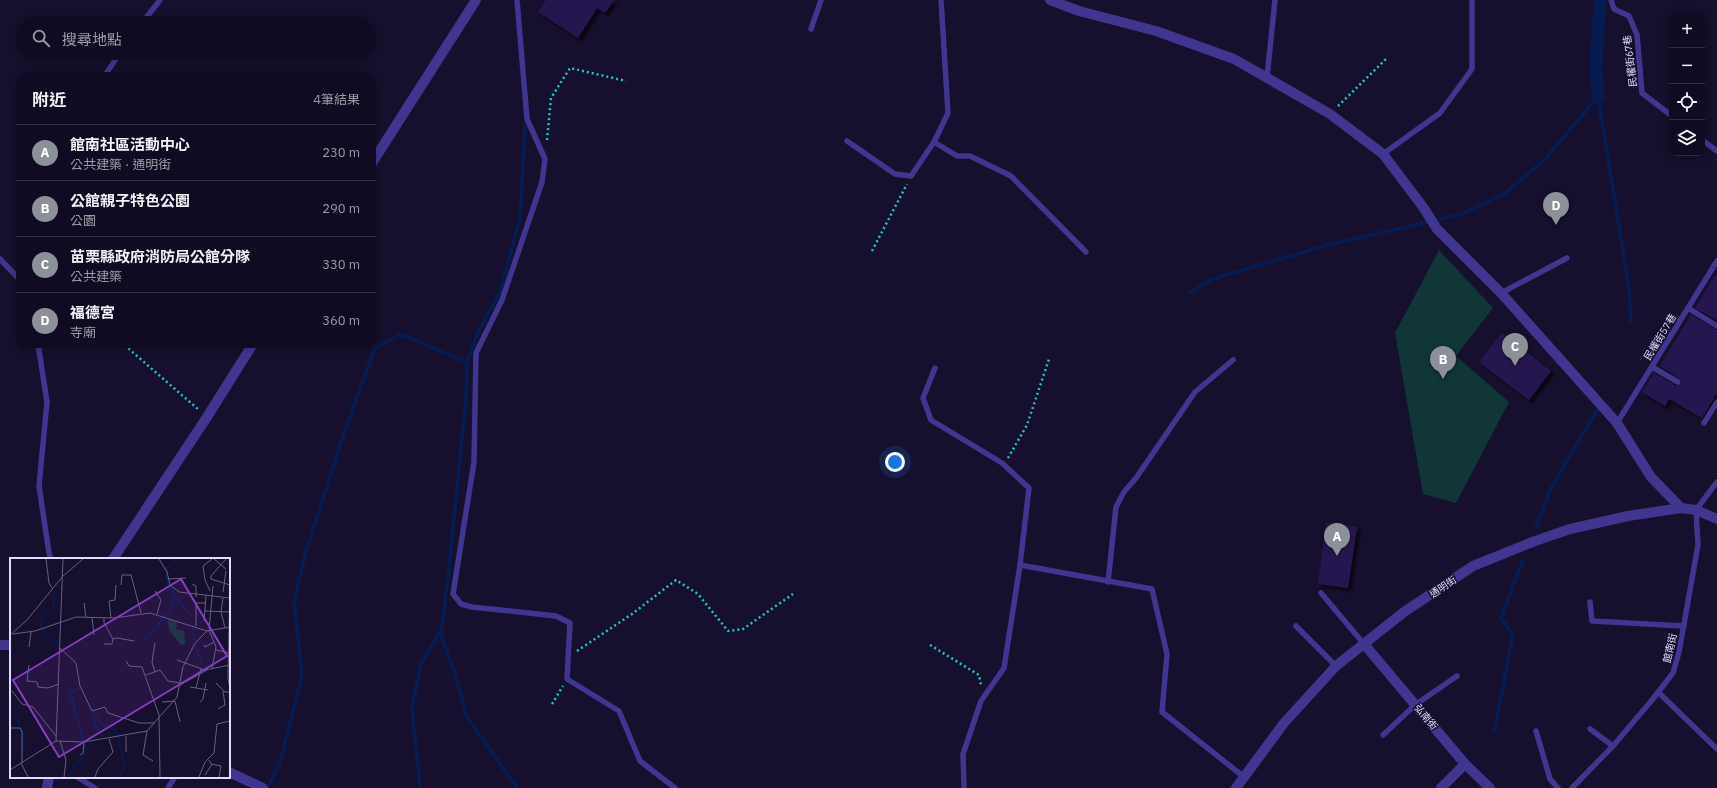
<!DOCTYPE html>
<html lang="zh-TW">
<meta charset="utf-8">
<style>
body{margin:0;font-family:"IBM Plex Sans","Noto Sans TC",sans-serif;background:#19142a;color:#f1f3f6}
.controls{position:absolute;right:12px;top:12px;display:grid;overflow:hidden;border-radius:8px;box-shadow:0 2px 10px #0003}
.controls button{width:36px;height:36px;display:grid;place-items:center;padding:0;border:0;border-bottom:1px solid #302b40;background:#100b22;color:#f1f3f6;font:20px sans-serif}
.you{position:absolute;left:895px;top:462px;width:14px;height:14px;margin:-10px;border:3px solid #fff;border-radius:50%;background:#1a73e8;box-shadow:0 0 0 6px #1a73e833}
.badge{display:grid;place-items:center;width:26px;height:26px;border-radius:50%;background:#8c9099;color:#fff;font-size:13px;font-weight:700}
.pin{position:absolute;translate:-50% -33px;filter:drop-shadow(0 1px 2px #0008)}
.pin::after{content:'';position:absolute;top:21px;width:14px;height:12px;background:inherit;clip-path:polygon(0 0,100% 0,50% 100%)}
.list{margin:0;padding:0;list-style:none}
h2{display:flex;justify-content:space-between;align-items:center;height:52px;margin:0;padding:0 16px;font-size:17px}
h2 small{font-size:13px;font-weight:400;color:#9c9ba5}
.list li{display:grid;grid-template-columns:26px 1fr auto;gap:12px;align-items:center;box-sizing:border-box;height:56px;padding:0 16px;border-top:1px solid #302b40}
.list b{display:block;font-size:15px;white-space:nowrap}
.list p{margin:0;font-size:13px;white-space:nowrap;color:#9c9ba5}
.list em{font-size:13px;font-style:normal;color:#9c9ba5}
.icon{flex:none;width:22px;height:22px;fill:none;stroke:currentColor;stroke-width:2;stroke-linecap:round;stroke-linejoin:round}
.map{position:relative;flex:none;width:1717px;height:788px;overflow:hidden}
.search{position:absolute;background:#100b22;box-shadow:0 2px 10px #0003;left:16px;top:16px;width:360px;height:44px;display:flex;align-items:center;gap:10px;box-sizing:border-box;padding:0 14px;border-radius:22px;color:#9c9ba5;font-size:15px}
.panel{position:absolute;background:#100b22;box-shadow:0 2px 10px #0003;left:16px;top:72px;width:360px;height:276px;border-radius:12px}
.map>svg:first-child{display:block}
.green{fill:#113637}
.lines{fill:none;stroke-linecap:round;stroke-linejoin:round}
.stream{stroke:#061b4f;stroke-width:4}
.canal{stroke:#061b4f;stroke-width:13}
.building{fill:#28194f;filter:url(#shadow)}
.path{stroke:#25c6c8;stroke-width:2.5;stroke-dasharray:2 3;stroke-linecap:butt}
.service{stroke:#403690;stroke-width:5.5}
.minor{stroke:#403690;stroke-width:10}
.tertiary{stroke:#403690;stroke-width:10}
.labels{text-anchor:middle;dominant-baseline:central;stroke-width:3;stroke-linejoin:round;paint-order:stroke}
.street-label{font-size:10px;fill:#e1dbff;stroke:#160f2d}
.inset-river{fill:none;stroke:#061b4f;stroke-width:2}
.inset-road{fill:none;stroke:#676181;stroke-width:1}
.view{fill:#853ec5;fill-opacity:0.15;stroke:#853ec5;stroke-width:2}
.inset-edge{fill:none;stroke:#e1dbff;stroke-width:2}
</style>
<div class="map">
<svg width="1717" height="788" viewBox="0 0 1717 788">
<defs>
<filter id="shadow"><feDropShadow dx="3.5" dy="3.5" stdDeviation="1" flood-color="#0009"/></filter>
</defs>
<rect width="100%" height="100%" fill="#160f2d"/>
<polygon class="green" points="1439,250 1493,308 1456,356 1509,402 1456,503 1423,494 1395,333"/>
<g class="lines">
<g class="stream">
<polyline points="1598,97 1629,288 1631,322"/>
<polyline points="1190,292 1213,279 1324,246 1462,214 1504,194 1544,160 1598,97"/>
<polyline points="1536,527 1551,488 1597,410"/>
<polyline points="1494,732 1513,635 1501,618 1523,560"/>
<polyline points="268,788 280,762 302,675 294,602 305,555 344,433 375,348 400,334 467,362"/>
<polyline points="420,788 412,708 421,664 441,629"/>
<polyline points="517,788 467,717 453,668 441,635 449,568 466,399 467,362 480,328 500,292 520,219 525,126"/>
</g>
<polyline class="canal" points="1598,97 1596,67 1600,0"/>
</g>
<g class="building">
<polygon points="546,0 614,0 605,13 597,8 578,38 538,12"/>
<polygon points="1717,273 1717,321 1695,308"/>
<polygon points="1691,315 1717,330 1717,393 1702,418 1669,399 1665,406 1642,392 1654,373 1676,386 1681,384 1682,382 1680,379 1660,366"/>
<polygon points="1502,333 1551,371 1529,400 1479,362"/>
<polygon points="1326,523 1357,527 1348,588 1318,584"/>
</g>
<g class="lines">
<g class="path">
<polyline points="1338,106 1386,59"/>
<polyline points="547,140 551,98 570,68 626,81"/>
<polyline points="872,251 907,184"/>
<polyline points="126,344 129,349 199,410"/>
<polyline points="1008,458 1027,425 1049,359"/>
<polyline points="930,645 979,675 981,685"/>
<polyline points="577,651 632,614 676,580 698,594 728,631 743,629 793,594"/>
<polyline points="552,704 563,686"/>
</g>
<g class="service">
<polyline points="517,0 527,119 545,159 542,182 502,300 476,353 474,462 453,594 461,604 472,607 556,616 570,623 567,679 619,711 640,761 675,788"/>
<polyline points="1611,0 1614,9 1629,16 1637,35 1642,93 1672,116"/>
<polyline points="142,23 160,0"/>
<polyline points="811,29 821,0"/>
<polyline points="106,76 105,75 120,53"/>
<polyline points="1267,77 1275,0"/>
<polyline points="1702,140 1717,151"/>
<polyline points="847,141 895,174 911,176 934,142 957,156 970,156 1011,176 1086,252"/>
<polyline points="934,142 948,113 941,0"/>
<polyline points="1383,154 1440,113 1472,69 1472,0"/>
<polyline points="0,259 20,280"/>
<polyline points="1501,293 1567,258"/>
<polyline points="1688,308 1717,326"/>
<polyline points="38,344 47,402 39,486 49,553 51,559"/>
<polyline points="1652,367 1678,382"/>
<polyline points="935,368 923,398 931,420 1002,463 1029,488 1020,565 1004,668 981,701 963,754 964,788"/>
<polyline points="1617,423 1717,261"/>
<polyline points="1704,423 1717,402"/>
<polyline points="1020,565 1152,589 1167,654 1162,712 1244,777"/>
<polyline points="1108,582 1116,507 1124,492 1136,478 1195,392 1233,360"/>
<polyline points="1321,593 1364,644"/>
<polyline points="1590,602 1592,621 1684,626"/>
<polyline points="1296,626 1336,666"/>
<polyline points="1658,692 1717,749"/>
<polyline points="1590,729 1613,746"/>
<polyline points="1536,731 1550,779 1558,788"/>
<polyline points="1383,735 1415,705 1457,676"/>
<polyline points="77,777 95,788"/>
<polyline points="168,788 175,777"/>
<polyline points="1572,788 1613,746 1652,700 1673,673 1679,652 1698,545 1696,510 1717,482"/>
</g>
<g class="minor">
<polyline points="1364,644 1465,764 1490,788"/>
<polyline points="1441,788 1465,764"/>
</g>
<g class="tertiary">
<polyline points="1050,0 1079,11 1156,31 1234,59 1330,114 1383,154 1423,207 1437,229 1501,293 1617,423 1651,477 1681,508"/>
<polyline points="372,163 476,0"/>
<polyline points="113,559 207,417 253,344"/>
<polyline points="0,645 11,645"/>
<polyline points="229,772 263,788"/>
<polyline points="47,788 49,777"/>
<polyline points="1236,788 1284,723 1336,666 1404,612 1473,566 1535,541 1570,529 1628,516 1681,508 1696,510 1717,519"/>
</g>
</g>
<g class="labels">
<g class="street-label">
<text transform="translate(1630 61) rotate(-97)">民權街67巷</text>
<text transform="translate(1660 337) rotate(-59)">民權街57巷</text>
<text transform="translate(1443 587) rotate(-34)">通明街</text>
<text transform="translate(1670 648) rotate(-77)">館南街</text>
<text transform="translate(1426 717) rotate(50)">弘南街</text>
</g>
</g>
<g transform="translate(10 558)">
<rect width="220" height="220" fill="#160f2d"/>
<path d="M158,62L167,64L166,71L174,73L175,86L171,87L159,72Z" fill="#113637"/>
<path class="inset-river" d="M43,33L44,45L42,51L33,57L30,66L32,71L51,90M165,38L181,58M165,38L157,24V10L166,1M183,70L184,83M136,80L161,52L165,38M185,87L192,106M0,88V104M82,154L91,165L104,171L108,177L115,210L109,219M0,156L6,160L14,175L13,191M83,158L85,167L94,179M60,219L61,213L73,200L76,191L60,134L70,130"/>
<path class="inset-road" d="M36,1L39,25L42,30M149,1L157,14L160,27L169,34L220,40M204,1L216,11M216,1L201,18V21L220,27M158,21L176,20M220,24L218,120L220,131M182,26L186,28V39M111,27L112,17H121L131,55M145,33L151,42L147,56M200,33L195,22L193,8L202,1M213,34L216,13M213,40L211,54L215,70M74,45L76,59M195,53L220,54M82,59L84,77M94,60V65L103,81M101,60L99,43L105,42L106,27M194,63L196,38M186,68V45H195M3,76L25,73L66,59L104,60L140,55L197,73M0,77L17,62L53,18L73,1M145,85L142,104L145,114M94,86H102L103,81L107,80L124,83M194,87L195,89L204,84M19,89L21,74M50,90L66,105L70,128L82,153L95,149L98,155L129,165H145M206,92L220,95M167,102L195,112L220,107M116,103L119,108L132,109L149,157L150,219M19,107L17,123L27,124L28,129L38,130L49,126M202,111L206,89L199,72L203,28M136,117L150,112L158,123L170,125M206,125L215,134H220M170,127L197,112M180,129L198,132M186,130L191,111M2,133L12,146L23,149L46,178M152,144L165,143L170,164M190,144L193,141L196,125M208,151L215,147L213,133M0,170H10L12,174V205M137,173L133,197L143,203M46,183L53,1M50,183L56,202L54,219M116,194V178M70,197L73,195L74,184M199,202L201,206L211,208L209,219M11,205L18,219M0,212L46,183L74,184L137,173L167,139L173,109L185,85L197,73L220,69M195,217L202,206M85,219L88,211L103,194L99,181M189,219L195,204L204,195L207,166L220,163"/>
<path class="view" d="M171,21L217,98L49,199L3,122Z"/>
<rect width="220" height="220" class="inset-edge"/>
</g>
</svg>
<div class="controls">
<button>+</button>
<button>−</button>
<button><svg class="icon" aria-label="locate" viewBox="0 0 24 24"><circle cx="12" cy="12" r="6"/><path d="M12 2v4M12 18v4M2 12h4M18 12h4"/></svg></button>
<button><svg class="icon" aria-label="layers" viewBox="0 0 24 24"><path d="M12 4l9 5-9 5-9-5zM3 14l9 5 9-5"/></svg></button>
</div>
<div class="you"></div>
<div class="pin badge" style="left:1337px;top:556px">A</div>
<div class="pin badge" style="left:1443px;top:379px">B</div>
<div class="pin badge" style="left:1515px;top:366px">C</div>
<div class="pin badge" style="left:1556px;top:225px">D</div>
<div class="search"><svg class="icon" aria-label="search" viewBox="0 0 24 24"><circle cx="10" cy="10" r="6"/><path d="M15 15l6 6"/></svg>搜尋地點</div>
<section class="panel">
<h2>附近<small>4筆結果</small></h2>
<ul class="list">
<li><span class="badge">A</span><div><b>館南社區活動中心</b><p>公共建築 · 通明街</p></div><em>230 m</em></li>
<li><span class="badge">B</span><div><b>公館親子特色公園</b><p>公園</p></div><em>290 m</em></li>
<li><span class="badge">C</span><div><b>苗栗縣政府消防局公館分隊</b><p>公共建築</p></div><em>330 m</em></li>
<li><span class="badge">D</span><div><b>福德宮</b><p>寺廟</p></div><em>360 m</em></li>
</ul>
</section>
</div>
